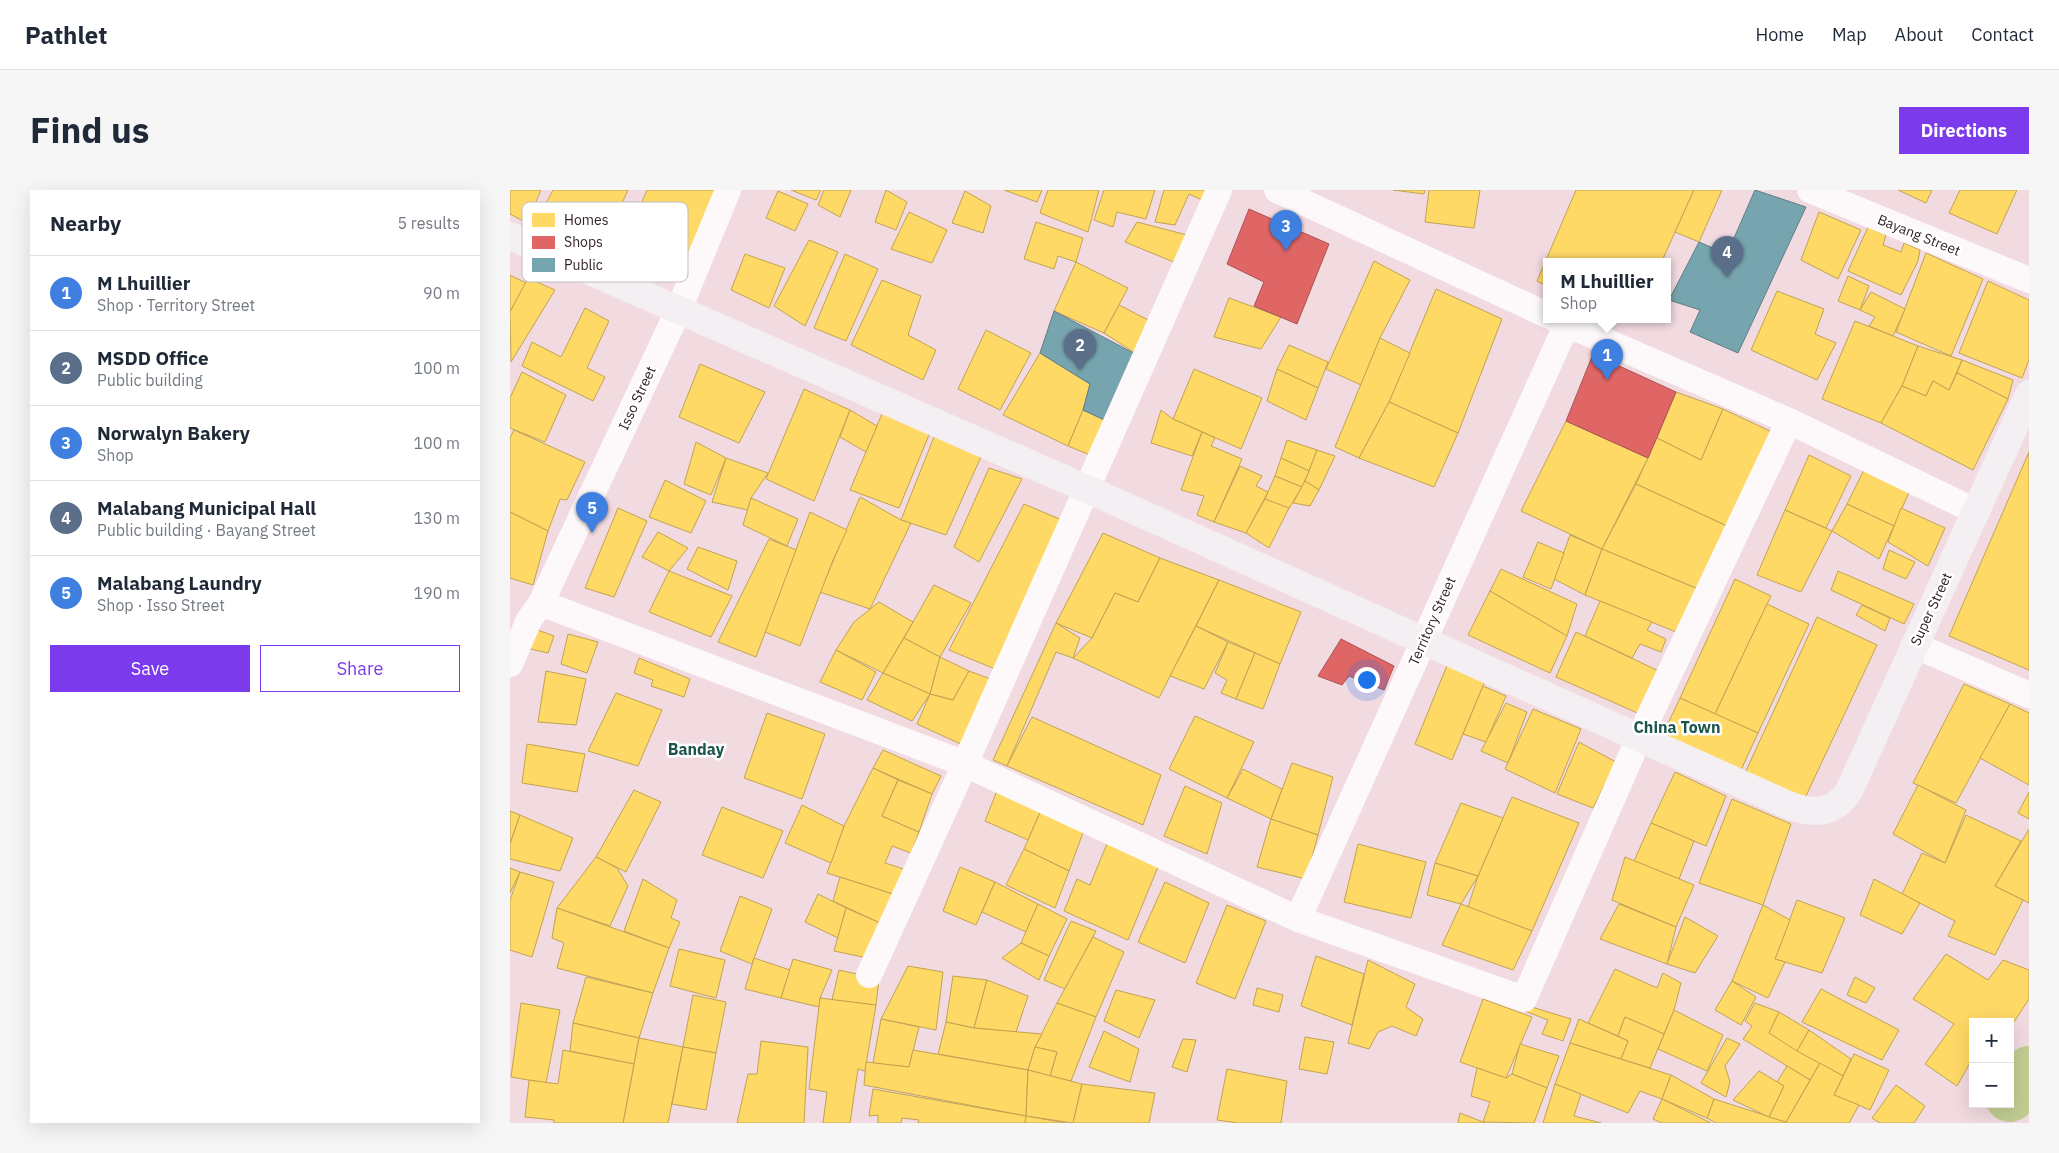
<!DOCTYPE html>
<meta charset="utf-8">
<style>
body{margin:0;font-family:"IBM Plex Sans",sans-serif;background:#f6f6f7;color:#1f2937}
.controls{position:absolute;right:15px;bottom:15px;display:grid;overflow:hidden;border-radius:0px;box-shadow:0 5px 20px #0002}
.controls button{width:45px;height:45px;display:grid;place-items:center;padding:0;border:0;border-bottom:1px solid #e0e1e3;background:#fff;color:#1f2937;font:25px sans-serif}
.you{position:absolute;left:856px;top:489px;width:18px;height:18px;margin:-12px;border:4px solid #fff;border-radius:50%;background:#1a73e8;box-shadow:0 0 0 8px #1a73e833}
.badge{display:grid;place-items:center;width:32px;height:32px;border-radius:50%;background:#7c3aed;color:#fff;font-size:16px;font-weight:700}
.pin{position:absolute;translate:-50% -41px;filter:drop-shadow(0 1px 2px #0008)}
.pin::after{content:'';position:absolute;top:26px;width:18px;height:15px;background:inherit;clip-path:polygon(0 0,100% 0,50% 100%)}
.popup{position:absolute;left:1033px;top:68px;width:128px;height:65px;box-sizing:border-box;display:grid;place-content:center;border-radius:0px;background:#fff;filter:drop-shadow(0 1px 4px #0005);font-size:16px;white-space:nowrap;color:#747a83}
.popup b{font-size:19px;color:#1f2937}
.popup::after{content:'';position:absolute;left:50%;top:100%;margin-left:-10px;border:10px solid transparent;border-top-color:#fff}
.list{margin:0;padding:0;list-style:none}
h2{display:flex;justify-content:space-between;align-items:center;height:65px;margin:0;padding:0 20px;font-size:21px}
h2 small{font-size:16px;font-weight:400;color:#747a83}
.list li{display:grid;grid-template-columns:32px 1fr auto;gap:15px;align-items:center;box-sizing:border-box;height:75px;padding:0 20px;border-top:1px solid #e0e1e3}
.list b{display:block;font-size:19px;white-space:nowrap}
.list p{margin:0;font-size:16px;white-space:nowrap;color:#747a83}
.list em{font-size:16px;font-style:normal;color:#747a83}
.actions{display:flex;gap:10px;padding:15px 20px}
.actions a{flex:1;padding:11px 0;border:1px solid #7c3aed;border-radius:0px;text-align:center;font-size:18px;color:#7c3aed}
.actions .main{background:#7c3aed;color:#fff}
.map{position:relative;flex:none;width:1519px;height:933px;overflow:hidden;border-radius:0px}
header{display:flex;align-items:center;gap:30px;box-sizing:border-box;height:70px;padding:0 25px;background:#fff;border-bottom:1px solid #e0e1e3}
header strong{font-size:24px}
nav{display:flex;gap:28px;margin-inline-start:auto;font-size:18px}
.intro{display:flex;align-items:center;justify-content:space-between;box-sizing:border-box;height:120px;padding:0 30px}
h1{margin:0;font-size:35px}
.button{padding:12px 22px;border-radius:0px;background:#7c3aed;color:#fff;font-size:18px;font-weight:700}
main{display:flex;gap:30px;padding:0 30px}
aside{flex:1;background:#fff;border-radius:0px;box-shadow:0 5px 20px #0002}
.map>svg:first-child{display:block}
.homes{fill:#ffd966;stroke:#c2a253}
.shops{fill:#e06666;stroke:#ac5153}
.public{fill:#76a5af;stroke:#627d86}
.lines{fill:none;stroke-linecap:round;stroke-linejoin:round}
.river{stroke:#c1cd92;stroke-width:50}
.street{stroke:#fdf9fa;stroke-width:26}
.secondary{stroke:#f4eff3;stroke-width:28}
.labels{text-anchor:middle;dominant-baseline:central;stroke-width:5;stroke-linejoin:round;paint-order:stroke}
.street-label{font-size:14px;fill:#342126;stroke:#fff}
.quarter-label{font-size:16px;font-weight:bold;fill:#1c554d;stroke:#fff}
.key{fill:#fff;stroke:#c2bcbe;stroke-width:1}
.key-label{font-size:14px;fill:#342126}
</style>
<header>
<strong>Pathlet</strong>
<nav><a>Home</a><a>Map</a><a>About</a><a>Contact</a></nav>
</header>
<div class="intro"><h1>Find us</h1><a class="button">Directions</a></div>
<main>
<aside>
<h2>Nearby<small>5 results</small></h2>
<ul class="list">
<li><span class="badge" style="background:#3f7fe0">1</span><div><b>M Lhuillier</b><p>Shop · Territory Street</p></div><em>90 m</em></li>
<li><span class="badge" style="background:#5c6f8a">2</span><div><b>MSDD Office</b><p>Public building</p></div><em>100 m</em></li>
<li><span class="badge" style="background:#3f7fe0">3</span><div><b>Norwalyn Bakery</b><p>Shop</p></div><em>100 m</em></li>
<li><span class="badge" style="background:#5c6f8a">4</span><div><b>Malabang Municipal Hall</b><p>Public building · Bayang Street</p></div><em>130 m</em></li>
<li><span class="badge" style="background:#3f7fe0">5</span><div><b>Malabang Laundry</b><p>Shop · Isso Street</p></div><em>190 m</em></li>
</ul>
<div class="actions"><a class="main">Save</a><a>Share</a></div>
</aside>
<div class="map">
<svg width="1519" height="933" viewBox="0 0 1519 933">
<rect width="100%" height="100%" fill="#f1dae0"/>
<g class="homes">
<polygon points="0,0 31,0 17,33 0,24"/>
<polygon points="43,0 118,0 92,58 27,31"/>
<polygon points="137,0 208,0 173,80 114,54"/>
<polygon points="281,0 311,0 306,10"/>
<polygon points="314,0 341,0 330,27 308,15"/>
<polygon points="376,0 397,12 386,40 365,32"/>
<polygon points="494,0 532,0 527,12"/>
<polygon points="538,0 589,0 578,42 530,23"/>
<polygon points="594,0 645,0 636,29 607,22 603,37 584,30"/>
<polygon points="654,0 697,0 694,11 679,4 665,35 645,32"/>
<polygon points="883,0 915,0 914,4"/>
<polygon points="919,0 970,0 964,38 915,32"/>
<polygon points="1066,0 1184,0 1152,71 1037,71 1037,96 1027,91"/>
<polygon points="1184,0 1212,0 1189,52 1165,42"/>
<polygon points="1388,0 1422,0 1416,13"/>
<polygon points="1450,0 1507,0 1487,44 1439,23"/>
<polygon points="268,1 298,14 285,41 256,28"/>
<polygon points="455,1 481,16 473,43 442,33"/>
<polygon points="399,22 437,40 422,73 381,59"/>
<polygon points="1309,22 1351,40 1328,89 1291,70"/>
<polygon points="526,32 573,48 566,72 548,66 544,79 514,69"/>
<polygon points="627,32 681,46 671,75 615,52"/>
<polygon points="1358,37 1376,45 1373,55 1391,62 1394,53 1410,60 1408,71 1391,105 1338,81"/>
<polygon points="299,50 328,62 295,136 264,116"/>
<polygon points="1416,63 1473,89 1441,166 1386,142"/>
<polygon points="235,64 275,78 259,118 221,100"/>
<polygon points="335,64 368,79 336,151 304,138"/>
<polygon points="864,71 900,90 870,148 851,195 816,179"/>
<polygon points="566,72 618,98 594,143 544,121"/>
<polygon points="0,85 16,93 0,122"/>
<polygon points="1338,86 1359,96 1350,120 1328,111"/>
<polygon points="18,88 45,100 1,172 0,122"/>
<polygon points="372,90 411,106 398,145 426,160 413,190 341,155"/>
<polygon points="1478,91 1519,110 1519,170 1512,188 1449,163"/>
<polygon points="926,99 992,129 948,243 879,212"/>
<polygon points="1267,101 1314,119 1305,144 1326,153 1307,190 1241,160"/>
<polygon points="1361,102 1395,119 1383,146 1359,136 1365,127 1350,120"/>
<polygon points="719,108 771,127 751,159 704,147"/>
<polygon points="609,115 648,135 631,167 594,143"/>
<polygon points="75,118 99,131 77,178 95,187 83,211 12,176 22,152 51,167"/>
<polygon points="1345,131 1408,156 1392,196 1371,233 1312,209"/>
<polygon points="476,140 521,163 490,220 448,199"/>
<polygon points="870,148 900,163 879,212 849,268 825,257"/>
<polygon points="779,155 818,172 808,198 767,179"/>
<polygon points="1408,156 1452,170 1439,200 1423,191 1416,206 1392,196"/>
<polygon points="530,163 580,194 573,220 558,256 493,225"/>
<polygon points="1452,170 1503,190 1498,209 1447,183"/>
<polygon points="190,174 255,202 229,253 169,227"/>
<polygon points="684,179 752,208 731,259 663,229"/>
<polygon points="767,179 808,198 796,230 757,211"/>
<polygon points="12,182 56,205 35,252 0,238 0,208"/>
<polygon points="1447,183 1498,209 1463,280 1371,233 1392,196 1416,206 1423,191 1439,200"/>
<polygon points="294,199 340,220 304,311 256,289"/>
<polygon points="1166,202 1213,219 1191,270 1147,248"/>
<polygon points="879,212 948,243 924,297 849,268"/>
<polygon points="374,219 421,240 389,318 340,300"/>
<polygon points="1213,219 1262,242 1217,336 1126,294 1147,248 1191,270"/>
<polygon points="340,220 367,236 356,262 330,247"/>
<polygon points="573,220 601,233 585,267 558,256"/>
<polygon points="651,220 663,229 692,242 682,266 641,253"/>
<polygon points="1056,231 1138,268 1092,359 1011,321"/>
<polygon points="428,237 474,260 436,345 391,330"/>
<polygon points="4,240 75,272 57,310 50,309 38,341 0,322 0,248"/>
<polygon points="692,242 705,248 701,256 732,269 704,332 687,325 694,306 671,300"/>
<polygon points="777,250 807,260 799,281 771,268"/>
<polygon points="186,252 216,268 201,305 174,294"/>
<polygon points="807,260 825,266 809,300 795,291"/>
<polygon points="1519,262 1519,480 1439,446"/>
<polygon points="1299,265 1341,286 1316,338 1275,320"/>
<polygon points="216,268 258,283 241,308 238,320 202,312"/>
<polygon points="771,268 799,281 792,297 765,286"/>
<polygon points="730,276 752,286 746,296 758,302 736,343 704,332"/>
<polygon points="479,278 512,289 469,372 444,357"/>
<polygon points="1354,280 1400,300 1384,336 1337,314"/>
<polygon points="765,286 792,297 778,320 755,309"/>
<polygon points="155,290 196,311 181,343 139,327"/>
<polygon points="795,291 809,300 800,316 783,313"/>
<polygon points="1126,294 1217,336 1188,399 1092,359"/>
<polygon points="350,307 391,330 401,333 360,419 310,402"/>
<polygon points="241,308 288,329 277,356 233,335"/>
<polygon points="755,309 779,318 759,358 736,343"/>
<polygon points="514,314 559,333 485,479 439,460"/>
<polygon points="1337,314 1384,336 1369,369 1322,341"/>
<polygon points="108,318 137,331 104,407 75,398"/>
<polygon points="1391,318 1435,338 1418,376 1378,352"/>
<polygon points="1275,320 1322,341 1291,402 1247,385"/>
<polygon points="0,322 38,341 23,395 0,388"/>
<polygon points="300,322 337,340 323,370 290,456 255,442"/>
<polygon points="148,342 178,358 159,381 132,367"/>
<polygon points="593,343 650,368 628,412 605,403 582,448 546,433"/>
<polygon points="1060,345 1092,359 1075,405 1044,389"/>
<polygon points="259,349 286,360 246,467 208,452"/>
<polygon points="1028,352 1054,363 1041,399 1013,387"/>
<polygon points="188,357 227,371 218,400 177,379"/>
<polygon points="1092,359 1188,399 1171,444 1075,405"/>
<polygon points="1379,360 1405,372 1396,389 1373,379"/>
<polygon points="650,368 709,390 649,508 563,468 582,448 605,403 628,412"/>
<polygon points="991,379 1067,414 1057,446 980,401"/>
<polygon points="159,381 222,406 201,447 139,422"/>
<polygon points="1328,381 1404,414 1394,434 1321,400"/>
<polygon points="1225,389 1261,406 1205,524 1170,508"/>
<polygon points="709,390 791,422 770,474 686,436"/>
<polygon points="424,395 461,413 430,467 394,448"/>
<polygon points="980,401 1057,446 1040,483 958,445"/>
<polygon points="1090,411 1142,432 1137,440 1156,449 1151,462 1130,454 1122,468 1075,446"/>
<polygon points="369,412 403,432 373,483 326,460 344,432"/>
<polygon points="1257,414 1299,434 1248,543 1205,524"/>
<polygon points="1352,415 1380,428 1375,441 1346,425"/>
<polygon points="1307,427 1367,455 1294,610 1235,583"/>
<polygon points="546,433 570,448 563,468 546,462 497,576 483,570"/>
<polygon points="686,436 718,452 694,499 660,486"/>
<polygon points="22,438 44,446 38,463 16,458"/>
<polygon points="1066,442 1153,483 1132,525 1046,487"/>
<polygon points="58,444 88,452 77,483 51,474"/>
<polygon points="394,448 430,467 420,504 373,483"/>
<polygon points="718,452 745,463 726,509 711,503 717,490 705,483"/>
<polygon points="326,460 366,482 352,510 310,492"/>
<polygon points="745,463 770,474 753,519 726,509"/>
<polygon points="430,467 459,481 443,510 420,504"/>
<polygon points="129,468 180,489 174,507 141,496 143,490 124,483"/>
<polygon points="938,473 976,489 942,570 905,554"/>
<polygon points="36,481 76,489 66,535 28,532"/>
<polygon points="459,481 486,491 455,556 407,534 420,504 443,510"/>
<polygon points="373,483 420,504 402,531 357,510"/>
<polygon points="1454,494 1500,514 1446,613 1403,593"/>
<polygon points="973,496 996,506 976,552 953,544"/>
<polygon points="106,503 152,520 128,576 78,561"/>
<polygon points="1170,508 1248,543 1231,580 1153,544"/>
<polygon points="996,513 1017,522 998,573 971,561"/>
<polygon points="1500,514 1519,523 1519,595 1470,568"/>
<polygon points="1023,519 1071,539 1045,603 995,579"/>
<polygon points="257,523 315,544 292,609 234,588"/>
<polygon points="685,526 744,552 717,608 659,579"/>
<polygon points="522,527 651,585 633,635 497,576"/>
<polygon points="1069,552 1106,572 1083,618 1047,604"/>
<polygon points="17,554 75,564 67,602 12,593"/>
<polygon points="373,560 431,586 422,604 363,578"/>
<polygon points="782,573 823,587 808,645 761,629"/>
<polygon points="363,578 388,590 372,626 409,642 401,663 382,656 375,673 397,680 386,705 317,683 334,636"/>
<polygon points="733,579 772,599 761,629 717,608"/>
<polygon points="1165,582 1216,606 1196,656 1141,633"/>
<polygon points="388,590 422,604 409,642 372,626"/>
<polygon points="1408,595 1456,620 1435,673 1383,644"/>
<polygon points="675,596 712,613 697,664 654,646"/>
<polygon points="488,598 532,618 518,650 475,631"/>
<polygon points="124,600 151,612 116,682 86,667"/>
<polygon points="1519,602 1519,629 1508,623"/>
<polygon points="1002,607 1069,633 1022,741 958,717 968,686"/>
<polygon points="1222,609 1281,634 1253,715 1189,693"/>
<polygon points="951,613 993,628 968,686 925,673"/>
<polygon points="292,615 334,636 321,673 275,653"/>
<polygon points="212,617 273,641 253,688 192,665"/>
<polygon points="532,618 575,637 559,681 514,659"/>
<polygon points="0,621 10,625 0,654"/>
<polygon points="10,625 63,648 50,681 0,669 0,654"/>
<polygon points="1456,625 1511,651 1485,696 1513,710 1485,765 1438,746 1445,731 1392,704 1412,663 1435,673"/>
<polygon points="761,629 808,645 796,689 747,677"/>
<polygon points="1141,633 1184,651 1169,689 1124,671"/>
<polygon points="1519,639 1519,713 1485,696"/>
<polygon points="601,644 652,667 618,750 554,721 567,689 580,695"/>
<polygon points="848,654 916,672 901,728 834,712"/>
<polygon points="514,659 559,681 545,718 496,695"/>
<polygon points="86,667 107,678 118,696 100,736 47,718"/>
<polygon points="1115,667 1184,695 1166,737 1102,710"/>
<polygon points="925,673 968,686 951,714 917,705"/>
<polygon points="450,677 485,692 466,735 433,721"/>
<polygon points="0,678 10,682 0,703"/>
<polygon points="10,682 44,692 22,767 0,760 0,710"/>
<polygon points="330,687 386,705 370,733 323,711"/>
<polygon points="133,689 167,710 161,728 170,732 159,758 114,741"/>
<polygon points="1364,689 1410,713 1392,744 1350,725"/>
<polygon points="485,692 528,714 516,742 472,722"/>
<polygon points="655,692 699,713 675,773 628,752"/>
<polygon points="308,704 336,718 328,748 295,732"/>
<polygon points="230,706 262,719 242,774 210,761"/>
<polygon points="1287,710 1335,728 1312,783 1265,769"/>
<polygon points="528,714 557,729 539,766 511,753"/>
<polygon points="951,714 1022,741 1003,780 932,755"/>
<polygon points="1109,714 1166,737 1157,774 1090,749"/>
<polygon points="717,715 756,731 725,809 686,793"/>
<polygon points="1253,715 1280,730 1265,769 1275,772 1258,808 1222,791"/>
<polygon points="47,718 159,758 143,803 47,778 54,753 42,748"/>
<polygon points="336,718 370,733 358,768 324,761"/>
<polygon points="1175,727 1208,746 1185,783 1157,774"/>
<polygon points="561,731 586,741 555,799 534,790"/>
<polygon points="583,747 614,762 586,827 547,813"/>
<polygon points="511,753 539,766 529,790 492,768"/>
<polygon points="169,759 215,770 206,808 160,796"/>
<polygon points="1436,764 1478,790 1493,770 1519,780 1519,809 1500,838 1500,832 1463,832 1463,874 1460,873 1447,896 1415,874 1444,834 1403,809"/>
<polygon points="806,766 854,784 842,835 791,816"/>
<polygon points="244,768 280,780 271,808 235,799"/>
<polygon points="283,769 322,780 310,808 309,817 271,808"/>
<polygon points="858,770 905,794 896,817 913,829 906,846 882,836 868,842 859,859 838,853"/>
<polygon points="398,776 433,782 426,840 371,829"/>
<polygon points="1105,779 1147,798 1153,783 1171,793 1164,820 1154,844 1115,827 1108,846 1078,833"/>
<polygon points="329,780 369,789 366,815 322,810"/>
<polygon points="443,786 477,790 464,838 436,832"/>
<polygon points="76,787 143,803 129,848 63,833"/>
<polygon points="1345,787 1365,798 1356,813 1337,805"/>
<polygon points="477,790 518,806 506,842 464,838"/>
<polygon points="1222,791 1246,807 1231,835 1205,820"/>
<polygon points="747,798 773,805 769,822 743,815"/>
<polygon points="1311,799 1389,840 1372,870 1292,832"/>
<polygon points="606,800 645,810 629,848 594,831"/>
<polygon points="183,805 216,812 206,863 173,857"/>
<polygon points="310,808 366,815 355,881 348,879 340,933 313,933 317,902 299,899"/>
<polygon points="973,809 1022,827 996,888 950,872"/>
<polygon points="11,813 50,820 36,893 1,887"/>
<polygon points="547,813 586,827 561,891 540,886 547,862 525,857"/>
<polygon points="1245,813 1269,822 1259,843 1310,873 1300,890 1233,849 1242,836 1235,831"/>
<polygon points="1015,815 1061,829 1053,851 1032,844 1038,830 1012,820"/>
<polygon points="1164,820 1213,845 1197,881 1148,859"/>
<polygon points="1269,822 1299,840 1287,861 1259,843"/>
<polygon points="1115,827 1154,844 1140,878 1111,869 1118,851 1108,846"/>
<polygon points="371,829 409,837 399,877 363,873"/>
<polygon points="1069,829 1118,851 1111,869 1060,853"/>
<polygon points="436,832 464,838 532,844 525,857 518,880 428,864"/>
<polygon points="63,833 129,848 124,874 60,861"/>
<polygon points="1299,840 1341,869 1333,886 1287,861"/>
<polygon points="594,841 629,859 620,892 579,877"/>
<polygon points="795,847 824,852 817,884 789,879"/>
<polygon points="129,848 173,857 158,933 113,933"/>
<polygon points="1217,848 1230,854 1215,876 1220,892 1216,907 1191,893"/>
<polygon points="673,849 686,850 677,882 662,877"/>
<polygon points="251,851 298,857 294,933 227,933 238,884 247,884"/>
<polygon points="1060,853 1161,885 1152,909 1130,901 1118,923 1045,894"/>
<polygon points="1010,854 1049,866 1037,898 1002,884"/>
<polygon points="173,857 206,863 196,920 162,914"/>
<polygon points="525,857 547,862 540,886 518,880"/>
<polygon points="53,860 124,874 113,933 44,933 44,930 15,927 19,890 48,894"/>
<polygon points="403,860 518,880 516,926 354,895 356,872 399,877"/>
<polygon points="1344,864 1379,880 1360,920 1324,905"/>
<polygon points="1310,873 1333,886 1324,905 1349,915 1339,933 1206,933 1197,928 1204,909 1276,932"/>
<polygon points="1277,876 1300,890 1276,932 1259,927 1274,896 1267,892"/>
<polygon points="967,878 996,888 1002,884 1037,898 1024,933 973,932 980,912 961,906"/>
<polygon points="717,879 777,891 771,933 728,933 707,930"/>
<polygon points="518,880 572,894 563,933 516,926"/>
<polygon points="1249,881 1274,896 1259,927 1223,910"/>
<polygon points="1161,885 1204,909 1197,928 1152,909"/>
<polygon points="572,894 645,903 639,933 563,933"/>
<polygon points="1045,894 1071,904 1064,926 1091,933 1033,933"/>
<polygon points="1386,895 1415,916 1404,933 1370,933 1362,928"/>
<polygon points="363,899 516,926 515,933 408,933 409,930 392,928 391,933 368,933 368,925 359,926"/>
<polygon points="1152,909 1201,933 1152,933 1143,929"/>
<polygon points="950,923 973,932 976,933 948,933"/>
<polygon points="516,926 556,933 515,933"/>
</g>
<g class="shops">
<polygon points="739,19 819,54 787,134 744,116 754,92 717,74"/>
<polygon points="1083,164 1166,202 1138,268 1056,231"/>
<polygon points="831,449 884,476 874,500 839,486 832,495 808,486"/>
</g>
<g class="public">
<polygon points="1245,0 1296,17 1228,163 1180,142 1190,120 1159,110 1189,52 1217,64"/>
<polygon points="544,121 631,167 601,233 573,220 580,194 530,163"/>
</g>
<g class="lines">
<polyline class="river" points="1500,907 1519,881"/>
<g class="street">
<polyline points="767,0 1037,125"/>
<polyline points="1300,0 1519,90"/>
<polyline points="1045,129 1279,231 1467,322"/>
<polyline points="31,413 455,574 788,729 1014,809 1129,548 1279,231"/>
<polyline points="1404,455 1519,505"/>
<polyline points="0,474 19,430 31,413 169,119 218,0"/>
<polyline points="788,729 1057,134"/>
<polyline points="359,785 455,574 709,0"/>
</g>
<path class="secondary" d="M0,46L577,299L1276,614C1300,624 1323,626 1339,601C1398,468 1460,337 1519,204"/>
</g>
<g class="labels">
<g class="street-label">
<text transform="translate(1409 45) rotate(22)">Bayang Street</text>
<text transform="translate(127 208) rotate(-65)">Isso Street</text>
<text transform="translate(1421 419) rotate(-65)">Super Street</text>
<text transform="translate(922 431) rotate(-66)">Territory Street</text>
</g>
<g class="quarter-label">
<text x="1167" y="537">China Town</text>
<text x="186" y="559">Banday</text>
</g>
</g>
<rect x="12" y="12" width="166" height="80" rx="8" class="key"/>
<rect x="22" y="23" width="23" height="14" fill="#ffd966"/>
<rect x="22" y="46" width="23" height="13" fill="#e06666"/>
<rect x="22" y="68" width="23" height="14" fill="#76a5af"/>
<g class="key-label">
<text x="54" y="35">Homes</text>
<text x="54" y="57">Shops</text>
<text x="54" y="80">Public</text>
</g>
</svg>
<div class="controls">
<button>+</button>
<button>−</button>
</div>
<div class="you"></div>
<div class="pin badge" style="left:1097px;top:190px;background:#3f7fe0">1</div>
<div class="popup"><b>M Lhuillier</b>Shop</div>
<div class="pin badge" style="left:570px;top:180px;background:#5c6f8a">2</div>
<div class="pin badge" style="left:776px;top:61px;background:#3f7fe0">3</div>
<div class="pin badge" style="left:1217px;top:87px;background:#5c6f8a">4</div>
<div class="pin badge" style="left:82px;top:343px;background:#3f7fe0">5</div>
</div>
</main>
